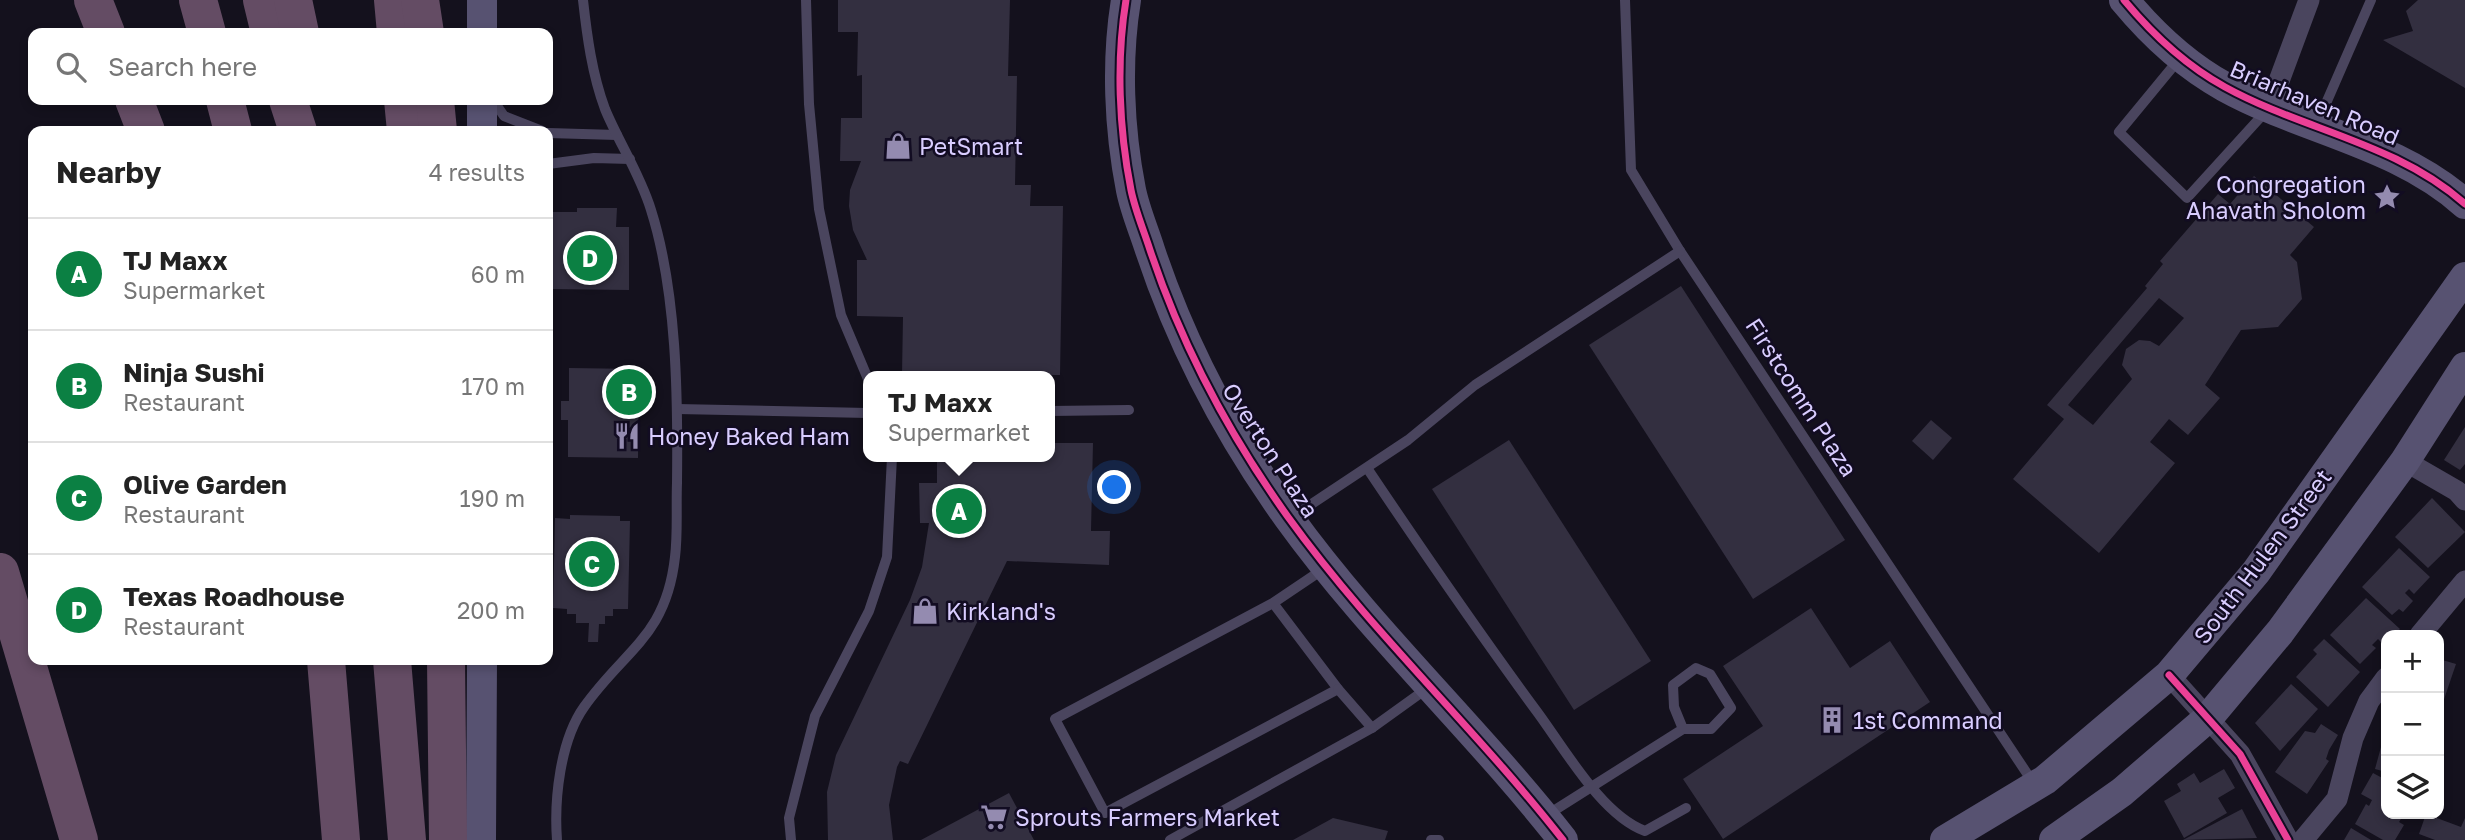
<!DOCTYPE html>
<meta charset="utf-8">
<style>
body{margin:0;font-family:"Golos Text",sans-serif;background:#f6f6f6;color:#222}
.controls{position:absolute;right:21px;bottom:21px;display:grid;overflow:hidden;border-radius:14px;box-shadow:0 4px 10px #0003}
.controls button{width:63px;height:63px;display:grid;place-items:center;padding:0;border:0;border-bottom:2px solid #e0e0e0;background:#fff;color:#222;font:35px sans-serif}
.you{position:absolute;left:1115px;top:488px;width:24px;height:24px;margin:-18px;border:5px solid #fff;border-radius:50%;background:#1a73e8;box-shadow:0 0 0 10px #1a73e833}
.badge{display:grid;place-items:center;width:46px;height:46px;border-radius:50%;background:#0b8043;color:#fff;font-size:23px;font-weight:700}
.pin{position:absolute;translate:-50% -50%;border:4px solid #fff;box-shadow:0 2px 7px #0006}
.popup{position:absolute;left:863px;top:371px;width:192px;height:91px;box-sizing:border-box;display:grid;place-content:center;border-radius:14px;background:#fff;filter:drop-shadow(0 2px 5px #0005);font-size:23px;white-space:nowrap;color:#767676}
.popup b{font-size:26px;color:#222}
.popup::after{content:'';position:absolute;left:50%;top:100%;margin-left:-14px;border:14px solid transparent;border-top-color:#fff}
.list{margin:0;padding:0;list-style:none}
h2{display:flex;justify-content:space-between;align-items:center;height:91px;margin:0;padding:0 28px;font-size:30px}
h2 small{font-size:23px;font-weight:400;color:#767676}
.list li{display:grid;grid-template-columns:46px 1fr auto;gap:21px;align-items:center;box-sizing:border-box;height:112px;padding:0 28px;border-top:2px solid #e0e0e0}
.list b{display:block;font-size:26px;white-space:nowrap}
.list p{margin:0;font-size:23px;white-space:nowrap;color:#767676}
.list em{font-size:23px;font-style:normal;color:#767676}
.icon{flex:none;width:38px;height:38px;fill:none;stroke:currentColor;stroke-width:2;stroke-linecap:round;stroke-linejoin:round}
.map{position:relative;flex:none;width:2465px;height:840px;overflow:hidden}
.search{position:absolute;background:#fff;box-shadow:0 4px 10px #0003;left:28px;top:28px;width:525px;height:77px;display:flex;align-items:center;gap:18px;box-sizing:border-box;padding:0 24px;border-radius:14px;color:#767676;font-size:26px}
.panel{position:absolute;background:#fff;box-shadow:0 4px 10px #0003;left:28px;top:126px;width:525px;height:539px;border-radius:14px}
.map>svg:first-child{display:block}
.building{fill:#332f40;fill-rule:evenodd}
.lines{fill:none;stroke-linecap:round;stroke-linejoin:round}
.lane{stroke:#4a455e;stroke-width:10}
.street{stroke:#4a455e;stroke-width:21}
.secondary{stroke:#575271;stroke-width:30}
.highway{stroke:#644c64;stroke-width:38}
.cycleway-casing{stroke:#120c22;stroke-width:11}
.cycleway{stroke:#ea4096;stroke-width:7}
.labels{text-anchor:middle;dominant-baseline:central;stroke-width:5;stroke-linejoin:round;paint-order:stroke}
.street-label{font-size:23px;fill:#d9cdff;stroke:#120c22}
.poi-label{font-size:23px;fill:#d9cdff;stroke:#120c22;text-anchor:start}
</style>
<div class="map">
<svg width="2465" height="840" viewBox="0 0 2465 840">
<rect width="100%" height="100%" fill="#14111d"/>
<g class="building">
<polygon points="838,0 1010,0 1008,76 1017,76 1015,185 1031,185 1030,206 1063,206 1060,375 902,374 903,317 857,316 857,260 867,260 853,230 849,206 850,190 861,161 840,161 841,118 862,118 862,75 857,76 858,32 838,32"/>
<polygon points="2418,0 2465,0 2465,88 2383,40 2413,31 2406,11"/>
<path d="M2254,176L2314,227L2290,255L2297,262L2302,299L2278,327L2241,330L2205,385L2220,398L2188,435L2169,419L2150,442L2175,463L2099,553L2013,479L2064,419L2047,405L2147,288L2145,286L2163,264L2160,261L2218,194L2230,204ZM2159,298L2184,318L2159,346L2150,341L2139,340L2126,349L2122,365L2132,379L2093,425L2068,405Z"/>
<polygon points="577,208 617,208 616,227 629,227 629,290 550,289 551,212 577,212"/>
<polygon points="1681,286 1845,540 1753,599 1589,345"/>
<polygon points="569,368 639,369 638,458 568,457 568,420 561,420 561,401 569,401"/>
<polygon points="1931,420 1952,438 1933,460 1912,441"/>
<polygon points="2465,427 2465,464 2460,470 2444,460"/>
<polygon points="1509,440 1651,661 1574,710 1432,489"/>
<polygon points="1050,443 1093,443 1091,531 1110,531 1109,565 1007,561 908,764 900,761 897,767 889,805 893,840 828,840 827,792 836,755 910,600 922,567 929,523 920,523 919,483 937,483 937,457 1050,457"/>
<polygon points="2432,498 2465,532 2428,568 2395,537"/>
<polygon points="570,515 620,516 620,521 630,521 628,609 613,609 613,616 605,616 605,624 599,624 598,642 588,642 589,623 576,623 576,614 567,614 567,609 553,608 555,518 570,519"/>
<polygon points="2399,548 2430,577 2414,594 2409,589 2405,593 2413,601 2403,612 2399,609 2392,615 2362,587"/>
<polygon points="2366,598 2400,629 2394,635 2386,635 2385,646 2378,639 2372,645 2376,648 2360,664 2330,635"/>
<polygon points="1811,608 1850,668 1890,641 1930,702 1723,839 1683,779 1763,726 1723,666"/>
<polygon points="2324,639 2360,672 2328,707 2296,677 2317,654 2313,650"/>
<polygon points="2439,659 2456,664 2439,714"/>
<polygon points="2291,684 2318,709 2280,751 2255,723"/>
<polygon points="2321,724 2338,735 2329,750 2326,759 2329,761 2307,794 2275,772 2305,731 2315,733"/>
<polygon points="2381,747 2386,749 2386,772 2375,769"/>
<polygon points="2224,769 2235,788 2218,798 2227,813 2184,838 2164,801 2181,791 2177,784 2194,773 2200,783"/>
<polygon points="2373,773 2386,780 2386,814 2404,814 2399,822 2404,825 2395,840 2383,840 2355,824 2366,804 2369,806 2372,800 2361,794"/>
<polygon points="1009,793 1034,840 921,840"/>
<polygon points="2242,809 2257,838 2183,840"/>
<polygon points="2426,814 2461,827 2465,818 2465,840 2435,840 2419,834"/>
<polygon points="1333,818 1388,831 1385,840 1293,840"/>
<polygon points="2351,828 2371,840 2344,840"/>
</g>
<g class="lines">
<g class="lane">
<polyline points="806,0 809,104 819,209 841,315 868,379"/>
<polyline points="1625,0 1631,170 1680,251 2034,784"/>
<polyline points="2180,58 2119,132 2187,198 2268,109"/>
<polyline points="493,100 504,116 542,131"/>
<polyline points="2317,124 2371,0"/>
<polyline points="548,133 617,135"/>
<polyline points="548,164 594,158 630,159"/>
<polyline points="677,409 868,413"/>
<polyline points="1050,411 1129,410"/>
<path d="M1367,468C1422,550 1477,630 1535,709C1563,746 1601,815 1645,831L1686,808"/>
<polyline points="1292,517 1408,440 1475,385 1680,251"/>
<polyline points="1273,603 1338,689 1105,813 1055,719 1273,603 1325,568"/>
<polyline points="1372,728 1429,687"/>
<polyline points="1547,815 1683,729 1711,729 1731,708 1710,674 1696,668 1673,685 1674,707 1683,729"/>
<path d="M557,840C554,800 560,741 584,707C625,649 666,637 675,557C678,533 676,508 677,483C678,398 677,292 651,210C640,174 619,143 605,109C592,74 587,36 583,0"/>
<polyline points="791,840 789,818 815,716 869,611 887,557 892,457"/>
<polyline points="1170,840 1372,728 1338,689"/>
<polyline points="1431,840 1439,840"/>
</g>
<g class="street">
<polyline points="2269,108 2309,0"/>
<polyline points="2405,461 2457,491 2465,500"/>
<polyline points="2420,635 2465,581"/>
<polyline points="2169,675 2240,754 2288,840"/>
<polyline points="2303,840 2337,799 2353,738 2369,701 2386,678"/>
</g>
<g class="secondary">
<path d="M1126,0C1116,61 1119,129 1131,190C1135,210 1144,231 1150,250C1182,346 1230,436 1288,517C1371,632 1476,729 1563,840"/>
<path d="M2124,0C2153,35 2185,65 2225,87C2303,130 2397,143 2465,204"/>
<polyline points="482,33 482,0"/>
<polyline points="482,100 482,131"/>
<polyline points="481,840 482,660"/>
<polyline points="1945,840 2045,780 2169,675 2256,572 2465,277"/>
<polyline points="2054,840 2122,792 2208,718 2280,632 2405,461 2465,367"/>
</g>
<g class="highway">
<polyline points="93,0 106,33"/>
<polyline points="198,0 207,33"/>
<polyline points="262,0 270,33"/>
<polyline points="293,0 300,33"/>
<polyline points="393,0 396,33"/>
<polyline points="420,0 425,33"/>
<polyline points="134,100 146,131"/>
<polyline points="225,100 233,131"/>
<polyline points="288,100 298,131"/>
<polyline points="403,100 406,131"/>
<polyline points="435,100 438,131"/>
<polyline points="0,572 79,840"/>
<polyline points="326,660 341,840"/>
<polyline points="392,660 407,840"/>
<polyline points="446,660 448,840"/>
</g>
<defs>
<g id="cycleway">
<path d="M1126,0C1116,61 1119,129 1131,190C1135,210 1144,231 1150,250C1182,346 1230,436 1288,517C1371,632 1476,729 1563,840"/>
<path d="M2124,0C2153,35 2185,65 2225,87C2303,130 2397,143 2465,204"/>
<polyline points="2169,675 2240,754 2288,840"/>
</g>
</defs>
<use href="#cycleway" class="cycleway-casing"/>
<use href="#cycleway" class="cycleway"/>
</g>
<defs>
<symbol id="shop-bare" viewBox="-9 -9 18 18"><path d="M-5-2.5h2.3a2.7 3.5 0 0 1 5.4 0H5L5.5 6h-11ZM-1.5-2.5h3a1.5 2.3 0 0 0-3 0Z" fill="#948bb0" stroke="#120c22" stroke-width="2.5" paint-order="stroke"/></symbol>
<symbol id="sight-bare" viewBox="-9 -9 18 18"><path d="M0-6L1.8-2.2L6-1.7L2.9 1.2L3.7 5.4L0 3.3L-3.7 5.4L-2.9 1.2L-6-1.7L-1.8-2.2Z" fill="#948bb0" stroke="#120c22" stroke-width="2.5" paint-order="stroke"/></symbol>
<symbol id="restaurant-bare" viewBox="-9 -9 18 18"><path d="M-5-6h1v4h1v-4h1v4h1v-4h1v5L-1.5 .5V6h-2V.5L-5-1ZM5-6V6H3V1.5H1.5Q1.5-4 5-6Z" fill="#948bb0" stroke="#120c22" stroke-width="2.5" paint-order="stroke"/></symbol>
<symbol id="building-bare" viewBox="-9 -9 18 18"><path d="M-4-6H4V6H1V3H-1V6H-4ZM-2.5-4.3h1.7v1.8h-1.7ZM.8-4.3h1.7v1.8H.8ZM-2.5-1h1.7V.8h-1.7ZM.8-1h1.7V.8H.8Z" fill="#948bb0" stroke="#120c22" stroke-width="2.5" paint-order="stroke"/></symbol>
<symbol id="supermarket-bare" viewBox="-9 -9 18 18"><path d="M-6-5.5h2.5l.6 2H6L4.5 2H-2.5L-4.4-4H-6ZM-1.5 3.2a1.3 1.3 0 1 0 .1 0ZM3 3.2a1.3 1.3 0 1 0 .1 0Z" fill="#948bb0" stroke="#120c22" stroke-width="2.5" paint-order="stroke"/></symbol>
</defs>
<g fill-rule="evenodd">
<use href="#shop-bare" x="879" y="127" width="38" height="38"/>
<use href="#sight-bare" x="2368" y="178" width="38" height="38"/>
<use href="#restaurant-bare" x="608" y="417" width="38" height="38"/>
<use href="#shop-bare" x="906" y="592" width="38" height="38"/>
<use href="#building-bare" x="1813" y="701" width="38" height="38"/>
<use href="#supermarket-bare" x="975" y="798" width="38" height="38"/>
</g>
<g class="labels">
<g class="street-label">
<text transform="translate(2315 102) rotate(23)">Briarhaven Road</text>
<text transform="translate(1802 397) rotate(57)">Firstcomm Plaza</text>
<text transform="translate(1271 450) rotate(57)">Overton Plaza</text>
<text transform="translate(2262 556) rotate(-53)">South Hulen Street</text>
</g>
<g class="poi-label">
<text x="919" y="146">PetSmart</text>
<text x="2366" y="184" text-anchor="end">Congregation<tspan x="2366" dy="26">Ahavath Sholom</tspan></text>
<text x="648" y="436">Honey Baked Ham</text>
<text x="946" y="611">Kirkland's</text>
<text x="1853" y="720">1st Command</text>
<text x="1015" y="817">Sprouts Farmers Market</text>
</g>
</g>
</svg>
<div class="controls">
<button>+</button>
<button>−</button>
<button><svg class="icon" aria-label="layers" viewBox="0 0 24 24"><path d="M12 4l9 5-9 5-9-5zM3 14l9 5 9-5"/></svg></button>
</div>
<div class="you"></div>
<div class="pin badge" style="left:959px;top:511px">A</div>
<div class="popup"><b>TJ Maxx</b>Supermarket</div>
<div class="pin badge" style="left:629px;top:392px">B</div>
<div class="pin badge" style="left:592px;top:564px">C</div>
<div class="pin badge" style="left:590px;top:258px">D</div>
<div class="search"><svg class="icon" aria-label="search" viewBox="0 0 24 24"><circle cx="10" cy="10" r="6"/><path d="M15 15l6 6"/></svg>Search here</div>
<section class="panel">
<h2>Nearby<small>4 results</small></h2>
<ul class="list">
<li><span class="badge">A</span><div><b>TJ Maxx</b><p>Supermarket</p></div><em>60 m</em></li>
<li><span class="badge">B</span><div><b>Ninja Sushi</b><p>Restaurant</p></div><em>170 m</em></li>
<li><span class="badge">C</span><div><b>Olive Garden</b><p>Restaurant</p></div><em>190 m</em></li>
<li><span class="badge">D</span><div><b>Texas Roadhouse</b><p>Restaurant</p></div><em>200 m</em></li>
</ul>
</section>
</div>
